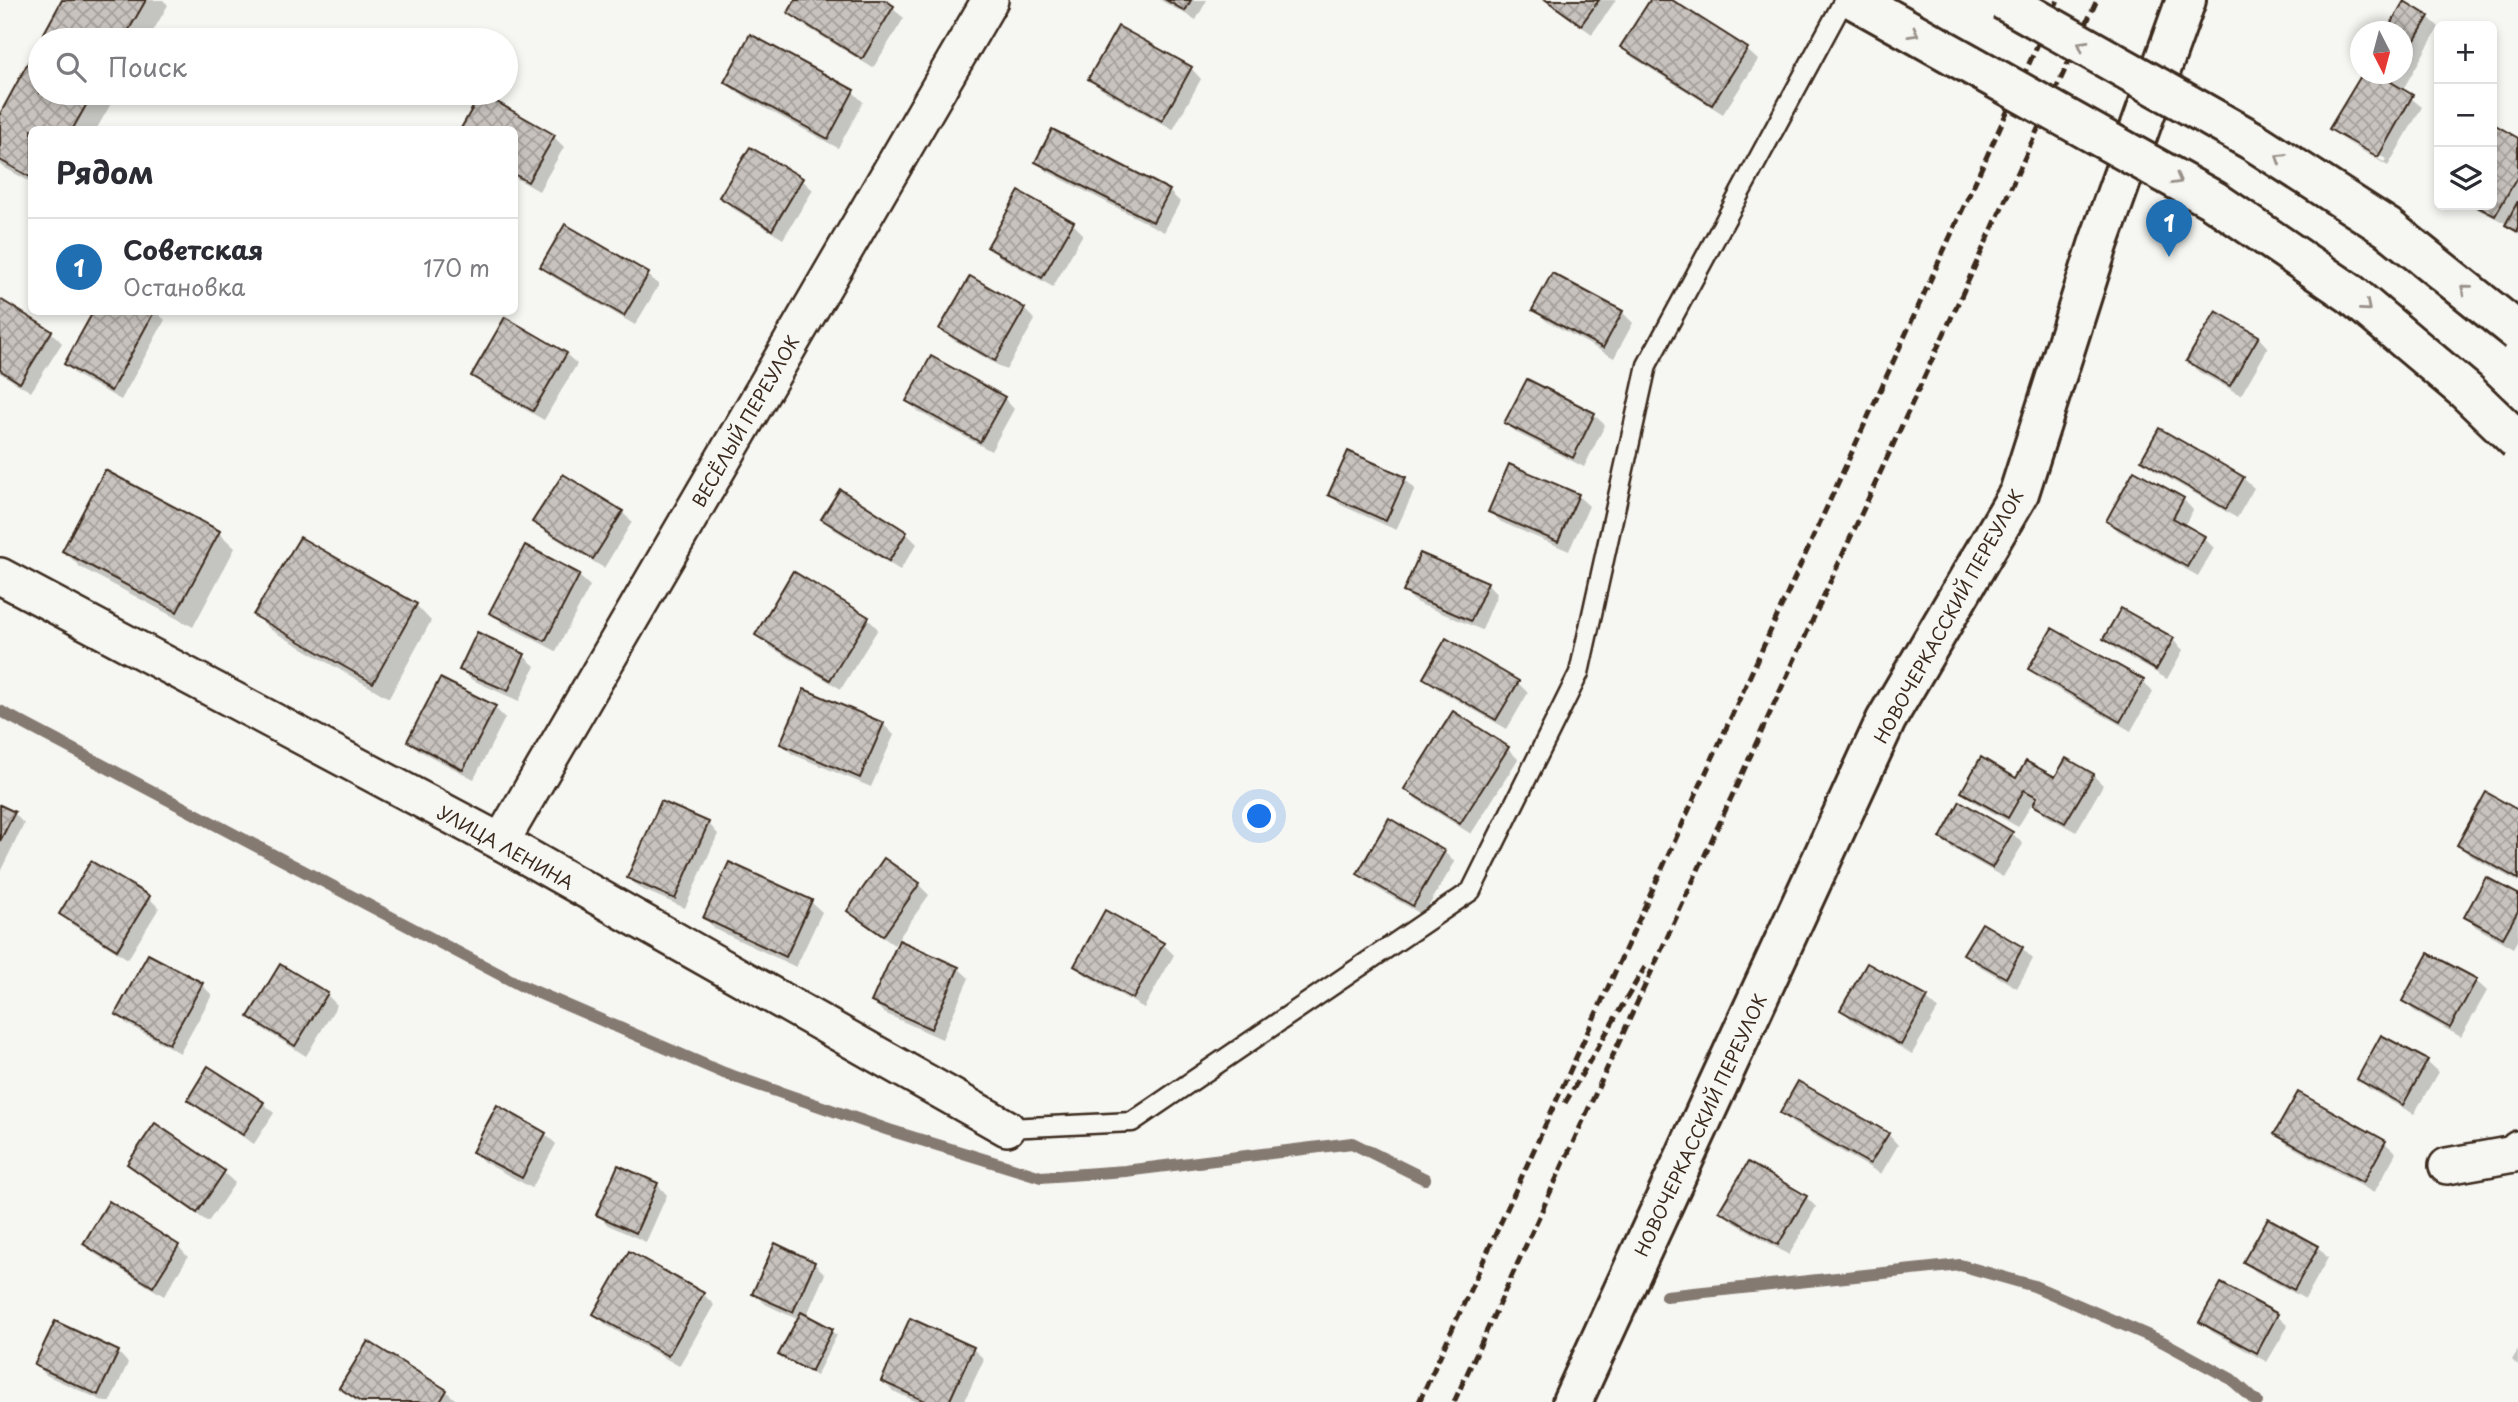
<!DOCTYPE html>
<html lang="ru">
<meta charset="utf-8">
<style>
body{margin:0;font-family:"Playpen Sans",sans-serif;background:#f2f2f3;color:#2b2b33}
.controls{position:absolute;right:21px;top:21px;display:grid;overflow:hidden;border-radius:10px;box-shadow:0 4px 10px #0003}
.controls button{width:63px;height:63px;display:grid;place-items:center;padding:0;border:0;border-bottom:2px solid #e1e1e2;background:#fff;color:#2b2b33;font:35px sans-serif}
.compass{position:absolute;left:2350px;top:21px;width:63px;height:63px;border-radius:50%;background:#fff;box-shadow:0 4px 10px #0003;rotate:174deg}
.you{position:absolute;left:1260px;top:817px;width:24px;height:24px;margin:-18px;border:5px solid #fff;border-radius:50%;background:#1a73e8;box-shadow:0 0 0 10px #1a73e833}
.badge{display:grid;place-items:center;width:46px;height:46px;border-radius:50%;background:#1f6fb2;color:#fff;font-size:23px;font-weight:700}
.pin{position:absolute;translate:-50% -58px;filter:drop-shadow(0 2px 4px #0008)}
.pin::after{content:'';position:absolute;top:37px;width:24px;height:21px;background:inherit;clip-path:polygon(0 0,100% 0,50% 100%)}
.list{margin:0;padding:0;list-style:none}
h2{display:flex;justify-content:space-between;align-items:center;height:91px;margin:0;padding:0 28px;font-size:30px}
h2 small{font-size:23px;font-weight:400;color:#7c7c81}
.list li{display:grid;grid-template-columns:46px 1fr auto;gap:21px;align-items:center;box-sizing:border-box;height:98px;padding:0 28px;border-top:2px solid #e1e1e2}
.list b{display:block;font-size:26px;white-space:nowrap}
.list p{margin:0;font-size:23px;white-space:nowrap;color:#7c7c81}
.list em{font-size:23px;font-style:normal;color:#7c7c81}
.icon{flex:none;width:38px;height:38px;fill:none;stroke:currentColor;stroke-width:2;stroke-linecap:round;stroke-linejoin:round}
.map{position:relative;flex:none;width:2518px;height:1402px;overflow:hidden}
.search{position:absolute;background:#fff;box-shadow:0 4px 10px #0003;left:28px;top:28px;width:490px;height:77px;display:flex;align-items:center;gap:18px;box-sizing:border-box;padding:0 24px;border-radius:38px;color:#7c7c81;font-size:26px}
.panel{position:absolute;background:#fff;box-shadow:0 4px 10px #0003;left:28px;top:126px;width:490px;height:189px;border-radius:10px}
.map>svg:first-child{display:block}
.shadow{fill:#0003;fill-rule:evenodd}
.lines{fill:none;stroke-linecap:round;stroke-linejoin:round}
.stream{stroke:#857a71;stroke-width:12}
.building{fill:url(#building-cross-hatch);stroke:#3b2a1e;stroke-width:2}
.lane-casing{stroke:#3b2a1e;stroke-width:23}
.street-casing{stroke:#3b2a1e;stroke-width:40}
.secondary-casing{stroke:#3b2a1e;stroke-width:44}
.lane{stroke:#f6f6f2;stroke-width:18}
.street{stroke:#f6f6f2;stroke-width:35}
.secondary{stroke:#f6f6f2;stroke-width:38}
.rail{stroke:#3b2a1e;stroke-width:5;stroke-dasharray:10 5;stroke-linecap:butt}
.secondary-bridge-casing{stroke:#3b2a1e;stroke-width:44;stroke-linecap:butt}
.secondary-bridge{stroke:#f6f6f2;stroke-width:38}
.oneway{stroke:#989088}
.labels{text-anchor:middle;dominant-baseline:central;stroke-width:6;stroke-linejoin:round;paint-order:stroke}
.street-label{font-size:18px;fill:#3b2a1e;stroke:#f6f6f2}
</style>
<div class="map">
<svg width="2518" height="1402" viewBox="0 0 2518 1402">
<defs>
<pattern id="building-cross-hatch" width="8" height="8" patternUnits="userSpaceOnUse" patternTransform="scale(1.75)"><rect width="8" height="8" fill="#c8c3be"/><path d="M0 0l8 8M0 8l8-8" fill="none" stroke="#a49f9a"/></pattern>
</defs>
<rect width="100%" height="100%" fill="#f6f6f2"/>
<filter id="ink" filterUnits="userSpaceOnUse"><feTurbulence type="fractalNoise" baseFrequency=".0143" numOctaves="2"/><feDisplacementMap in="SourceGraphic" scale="14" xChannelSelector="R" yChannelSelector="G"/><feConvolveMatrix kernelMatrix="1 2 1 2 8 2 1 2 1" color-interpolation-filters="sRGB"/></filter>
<g filter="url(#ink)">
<g class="shadow">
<polygon points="64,0 163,0 168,5 148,40 42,40"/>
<polygon points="797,0 882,0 904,18 873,68 800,23 790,12"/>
<polygon points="1160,0 1207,0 1196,20"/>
<polygon points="1544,0 1616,0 1592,34"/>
<polygon points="1652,0 1669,0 1747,50 1758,60 1723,114 1632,57 1622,47"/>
<path d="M2428,17L2439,27L2402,91L2422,107L2388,166L2342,139L2332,129L2364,74H2402V32ZM2341,134L2386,159L2384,162L2341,138Z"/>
<polygon points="40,43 40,93 117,93 96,130 32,130 32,183 0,165 0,118"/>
<polygon points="1191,68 1201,79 1173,130 1101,89 1090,79"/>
<polygon points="726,82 853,92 863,102 838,148 736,92"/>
<polygon points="2492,125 2518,140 2518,235 2507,224 2469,205 2492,205"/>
<polygon points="514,130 554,137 564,147 539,191 514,177"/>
<polygon points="751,149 802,180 813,190 783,239 732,208 722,197"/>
<polygon points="1037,162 1169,191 1180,202 1164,232 1048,172"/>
<polygon points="1073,224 1083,234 1053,287 1000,257 989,247"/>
<polygon points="566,227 648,275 659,285 635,325 553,277 542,266"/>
<polygon points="970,278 1024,309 1035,320 1006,370 952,339 941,328"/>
<polygon points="0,301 51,332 62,343 31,392 0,373"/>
<polygon points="1535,309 1622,312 1633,323 1614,358 1545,320"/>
<polygon points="95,312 156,312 165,320 121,400 76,375 66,364"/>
<polygon points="2258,337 2268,348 2241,395 2199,372 2189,361"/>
<polygon points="566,354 577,364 544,420 484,386 473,375"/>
<polygon points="1528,381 1594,415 1605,425 1584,467 1517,433 1507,423"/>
<polygon points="1004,398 1014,409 991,451 919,412 908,401"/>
<polygon points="2143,460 2243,478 2254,488 2237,518 2154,470"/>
<polygon points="106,473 219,533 235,548 193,627 80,567 64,551"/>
<polygon points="1405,479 1415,489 1396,530 1341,505 1330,495"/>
<polygon points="840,492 906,533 917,544 900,570 833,529 823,518"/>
<polygon points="1578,496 1589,506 1569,551 1501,522 1490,512"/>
<polygon points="2183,499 2193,510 2184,526 2204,538 2214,548 2198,576 2118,531 2108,520"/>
<polygon points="622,512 632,522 604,568 545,532 535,522"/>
<polygon points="525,548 579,576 590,586 556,651 502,623 492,612"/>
<polygon points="1487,583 1497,594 1482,630 1415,602 1405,591"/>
<polygon points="416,605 431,621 389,698 271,630 256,615"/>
<polygon points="867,618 878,629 841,689 767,645 757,634"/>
<polygon points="478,634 524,656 535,666 519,701 472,680 461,670"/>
<polygon points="2105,639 2173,640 2183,650 2167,679 2115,649"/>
<polygon points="2031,669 2143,682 2153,692 2131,731 2041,680"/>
<polygon points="1425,677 1518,683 1528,693 1507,729 1436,688"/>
<polygon points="495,708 505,718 474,779 420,751 409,741"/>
<polygon points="883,724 894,735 871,787 792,754 782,743"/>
<polygon points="1508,749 1518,759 1471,834 1416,799 1406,789"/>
<polygon points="2093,775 2103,785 2076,832 2045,815 2033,802 2018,827 1974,802 1963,792 2017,780 2056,779"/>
<polygon points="1961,804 2012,833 2023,844 2003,877 1952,848 1942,838"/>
<polygon points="0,807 14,813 24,824 0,872"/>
<polygon points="2518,812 2518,882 2469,855 2459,845"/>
<polygon points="708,823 718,834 685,908 639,888 629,878"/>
<polygon points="1444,852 1455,862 1423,915 1369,884 1359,873"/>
<polygon points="730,864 811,902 822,912 796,967 715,929 705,918"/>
<polygon points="919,885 929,895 894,945 860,921 849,910"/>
<polygon points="2518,896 2518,939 2513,948 2476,927 2466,916"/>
<polygon points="149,898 159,908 128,959 71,924 61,914"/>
<polygon points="1982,926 2022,948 2033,959 2017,988 1976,964 1966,954"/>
<polygon points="1163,944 1174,955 1144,1008 1087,976 1076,966"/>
<polygon points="2429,955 2476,981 2487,991 2461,1037 2414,1011 2404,1001"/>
<polygon points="1868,965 1927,999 1938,1009 1912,1054 1852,1020 1842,1010"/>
<polygon points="958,968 969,978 942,1039 884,1013 873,1002"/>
<polygon points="202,985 212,995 180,1053 127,1024 117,1014"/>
<polygon points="327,995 337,1005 306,1056 260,1027 250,1017"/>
<polygon points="2382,1037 2427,1062 2438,1072 2414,1114 2369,1089 2359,1078"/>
<polygon points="189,1099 263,1103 274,1113 254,1144 200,1110"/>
<polygon points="1782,1113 1888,1134 1898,1145 1881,1174 1792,1123"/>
<polygon points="156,1126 224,1173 235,1183 208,1222 140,1175 129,1164"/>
<polygon points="545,1134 556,1144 532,1188 484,1162 474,1152"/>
<polygon points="2276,1134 2385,1143 2396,1153 2374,1193 2287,1144"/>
<polygon points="657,1184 667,1195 646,1242 608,1225 598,1215"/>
<polygon points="1806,1197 1816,1207 1789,1255 1732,1221 1721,1211"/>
<polygon points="85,1244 178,1246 188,1257 164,1296 95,1254"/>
<polygon points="2318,1247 2328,1258 2305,1299 2256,1272 2245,1262"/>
<polygon points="630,1253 703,1294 714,1305 679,1366 606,1325 596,1314"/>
<polygon points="814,1263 825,1274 806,1317 837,1335 816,1376 780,1355 799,1320 765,1304 754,1294"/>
<polygon points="2222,1285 2277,1316 2288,1326 2267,1362 2212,1332 2201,1321"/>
<polygon points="973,1349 984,1359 964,1402 917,1402 893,1391 883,1381"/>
<polygon points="2518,1350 2518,1366 2512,1360"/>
<polygon points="118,1352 128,1363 110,1402 105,1402 46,1375 36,1364"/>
<polygon points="341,1388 446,1391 457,1401 357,1402"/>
</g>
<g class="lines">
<g class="stream">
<polyline points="0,711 520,985 724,1073 889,1130 1041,1177 1125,1171 1352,1143 1425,1179"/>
<polyline points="1666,1296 1960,1265 2034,1286 2163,1342 2231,1379 2257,1402"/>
</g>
</g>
<g class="building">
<polygon points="62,0 146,0 123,40 40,40 40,93 93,93 72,130 32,130 32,178 0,160 0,114"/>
<polygon points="795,0 885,0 894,6 862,59 788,13"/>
<polygon points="1166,0 1191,0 1185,11"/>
<polygon points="1546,0 1599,0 1581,25"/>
<polygon points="1650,0 1672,0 1748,48 1712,105 1620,47"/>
<polygon points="2404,1 2429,16 2402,62 2402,32 2386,32"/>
<polygon points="1118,26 1192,67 1162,121 1088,79"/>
<polygon points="750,34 854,90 828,139 724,82"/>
<polygon points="2362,74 2396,74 2391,82 2413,95 2378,157 2329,129"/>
<polygon points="481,93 555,135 528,182 514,174 514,130 460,130"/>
<polygon points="2492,123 2518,138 2518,176 2495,216 2474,205 2492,205"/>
<polygon points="1052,129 1170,190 1153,222 1035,162"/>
<polygon points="750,147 803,178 772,230 719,197"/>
<polygon points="1019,191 1074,222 1042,278 987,247"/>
<polygon points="2518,201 2518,232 2505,225"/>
<polygon points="565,224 649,273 624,316 540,267"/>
<polygon points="1552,273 1623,311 1603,348 1532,310"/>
<polygon points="970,276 1025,308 995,361 939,329"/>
<polygon points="0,299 52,331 20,383 0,370"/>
<polygon points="2216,311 2259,336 2230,386 2186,361"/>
<polygon points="93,312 154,312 111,391 64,364"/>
<polygon points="505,317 567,353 533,411 471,376"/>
<polygon points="931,356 1005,397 980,442 906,401"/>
<polygon points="1527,379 1595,413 1573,458 1504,423"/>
<polygon points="2159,428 2244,477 2226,509 2141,460"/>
<polygon points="1348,451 1406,477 1386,521 1328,495"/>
<polygon points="1509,464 1579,494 1558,542 1488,512"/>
<polygon points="105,470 220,531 177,612 62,551"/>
<polygon points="2134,470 2184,498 2173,518 2205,536 2187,567 2106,521"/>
<polygon points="563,474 623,511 593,559 532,522"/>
<polygon points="840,489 907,532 889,561 821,519"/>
<polygon points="300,537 417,604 373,683 253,615"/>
<polygon points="525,545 580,574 545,641 489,613"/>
<polygon points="1420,553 1488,582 1471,621 1403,592"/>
<polygon points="793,571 869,617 830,680 755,635"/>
<polygon points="2121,608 2174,638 2156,670 2103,639"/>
<polygon points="2052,628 2144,680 2120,722 2028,669"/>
<polygon points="477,632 525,654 508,691 459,670"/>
<polygon points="1446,638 1519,681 1496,720 1423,678"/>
<polygon points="440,678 496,706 463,770 407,741"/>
<polygon points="804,689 884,723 860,778 780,744"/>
<polygon points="1453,711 1509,747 1460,824 1404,789"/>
<polygon points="1981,757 2016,778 2026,761 2055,777 2066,758 2094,774 2065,823 2033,805 2037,797 2024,790 2008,818 1961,792"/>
<polygon points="2486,792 2518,810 2518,879 2457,845"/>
<polygon points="661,801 709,822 675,899 627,878"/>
<polygon points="1960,801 2013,832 1992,868 1940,838"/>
<polygon points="0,805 15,812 0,841"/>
<polygon points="1389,818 1445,851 1413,906 1357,874"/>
<polygon points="884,858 920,883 883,936 847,911"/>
<polygon points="91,861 150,896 117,950 59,914"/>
<polygon points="729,862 812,900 786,957 703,918"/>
<polygon points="2486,877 2518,894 2518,911 2503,938 2464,917"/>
<polygon points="1105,910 1164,943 1133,999 1074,966"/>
<polygon points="1982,923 2023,947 2006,978 1963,954"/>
<polygon points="899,940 959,967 931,1029 871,1002"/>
<polygon points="2428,953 2477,979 2450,1028 2402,1001"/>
<polygon points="148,954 203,983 169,1044 115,1014"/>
<polygon points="1867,963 1928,997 1901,1045 1840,1010"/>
<polygon points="280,964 328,993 295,1046 248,1017"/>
<polygon points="2381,1035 2428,1060 2403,1105 2357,1079"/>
<polygon points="208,1066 264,1102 243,1135 187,1100"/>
<polygon points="1798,1081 1889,1133 1870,1164 1780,1113"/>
<polygon points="2298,1092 2386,1141 2363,1183 2274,1134"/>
<polygon points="497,1105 546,1133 522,1178 472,1152"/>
<polygon points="155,1123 225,1171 197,1213 127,1164"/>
<polygon points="1748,1162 1807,1196 1778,1245 1719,1211"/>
<polygon points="618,1165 658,1183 636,1233 596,1215"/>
<polygon points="109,1201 179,1245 153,1287 83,1244"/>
<polygon points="2268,1218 2319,1246 2294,1290 2243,1262"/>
<polygon points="775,1243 815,1262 793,1312 752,1294"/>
<polygon points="629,1251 704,1293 668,1356 593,1314"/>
<polygon points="2221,1283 2278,1314 2257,1353 2199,1322"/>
<polygon points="801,1312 833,1329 811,1372 778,1355"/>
<polygon points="910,1318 974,1347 949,1402 927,1402 881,1381"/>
<polygon points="55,1321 119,1351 98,1395 34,1365"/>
<polygon points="368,1341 447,1390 440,1402 361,1402 339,1388"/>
</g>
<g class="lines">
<defs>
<polyline id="lane" points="1007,1128 1132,1122 1471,891 1579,673 1647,365 1844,0"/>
<g id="street">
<polyline points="0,576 501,842 1007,1128"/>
<polyline points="501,842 990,0"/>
<polyline points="2447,1166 2514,1154 2518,1149"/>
</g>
<polyline id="secondary" points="1572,1402 1886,720 2019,493 2099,242 2186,0"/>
</defs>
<use href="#lane" class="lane-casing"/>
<use href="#street" class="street-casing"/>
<use href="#secondary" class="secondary-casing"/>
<use href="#lane" class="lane"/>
<use href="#street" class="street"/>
<use href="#secondary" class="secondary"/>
<g class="rail">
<polyline points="1565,1103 1645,967"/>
<polyline points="1419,1402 2058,0"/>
<polyline points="1454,1402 2097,0"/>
</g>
<defs>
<g id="secondary-bridge">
<polyline points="1855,0 2213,200 2351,294 2466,391 2518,441"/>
<polyline points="2003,0 2253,141 2388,228 2518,332"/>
</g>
</defs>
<use href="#secondary-bridge" class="secondary-bridge-casing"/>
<use href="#secondary-bridge" class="secondary-bridge"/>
</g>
<defs><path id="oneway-chevron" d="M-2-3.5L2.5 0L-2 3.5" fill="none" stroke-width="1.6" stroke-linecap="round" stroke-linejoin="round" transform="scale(1.75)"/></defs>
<g class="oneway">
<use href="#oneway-chevron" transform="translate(1914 33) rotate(29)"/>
<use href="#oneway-chevron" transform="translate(2082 45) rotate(-151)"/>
<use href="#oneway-chevron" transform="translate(2280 158) rotate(-147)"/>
<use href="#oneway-chevron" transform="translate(2177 180) rotate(29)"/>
<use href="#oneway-chevron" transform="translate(2465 289) rotate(-141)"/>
<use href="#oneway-chevron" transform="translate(2366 307) rotate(40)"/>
</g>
</g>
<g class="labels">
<g class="street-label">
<text transform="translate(745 421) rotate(-60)">ВЕСЁЛЫЙ ПЕРЕУЛОК</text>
<text transform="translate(1948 616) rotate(-61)">НОВОЧЕРКАССКИЙ ПЕРЕУЛОК</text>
<text transform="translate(506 847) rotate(29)">УЛИЦА ЛЕНИНА</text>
<text transform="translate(1700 1125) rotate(-65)">НОВОЧЕРКАССКИЙ ПЕРЕУЛОК</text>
</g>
</g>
</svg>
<div class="controls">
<button>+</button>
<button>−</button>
<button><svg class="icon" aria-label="layers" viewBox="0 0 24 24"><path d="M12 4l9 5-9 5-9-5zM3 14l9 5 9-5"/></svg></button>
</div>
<svg class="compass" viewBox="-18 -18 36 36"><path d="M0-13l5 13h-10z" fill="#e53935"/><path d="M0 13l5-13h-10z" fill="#7c7c81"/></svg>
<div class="you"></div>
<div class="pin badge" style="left:2169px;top:257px">1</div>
<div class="search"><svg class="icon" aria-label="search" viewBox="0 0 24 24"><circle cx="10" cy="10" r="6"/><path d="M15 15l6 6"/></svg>Поиск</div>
<section class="panel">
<h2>Рядом<small></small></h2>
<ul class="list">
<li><span class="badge">1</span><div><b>Советская</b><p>Остановка</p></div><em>170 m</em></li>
</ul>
</section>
</div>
